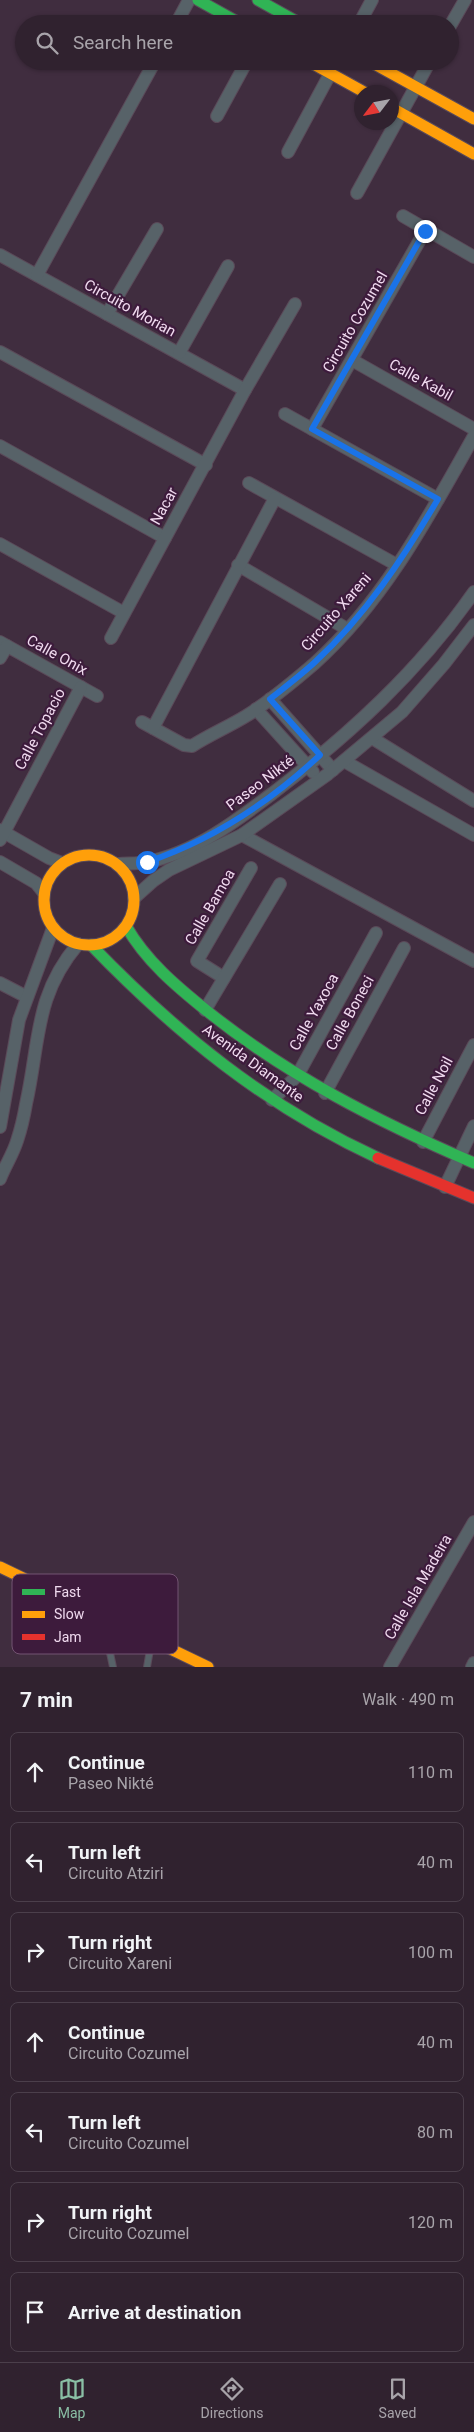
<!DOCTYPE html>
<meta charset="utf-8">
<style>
body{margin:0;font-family:Roboto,sans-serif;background:#382a37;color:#f1f3f6}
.compass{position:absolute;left:354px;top:85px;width:45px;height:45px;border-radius:50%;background:#30222f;box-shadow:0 1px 4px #0004;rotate:238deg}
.stop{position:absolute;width:15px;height:15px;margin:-11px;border:4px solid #1a73e8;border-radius:50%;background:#fff}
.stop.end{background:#1a73e8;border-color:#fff;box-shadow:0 1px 5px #0008}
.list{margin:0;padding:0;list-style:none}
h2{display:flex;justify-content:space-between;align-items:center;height:65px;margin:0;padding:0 20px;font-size:21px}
h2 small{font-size:16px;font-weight:400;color:#a8a4aa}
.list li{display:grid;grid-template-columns:32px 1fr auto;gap:15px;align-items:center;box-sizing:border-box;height:80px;margin:0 10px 10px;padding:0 10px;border:1px solid #4b3f4b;border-radius:8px}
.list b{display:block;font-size:19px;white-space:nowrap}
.list p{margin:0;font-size:16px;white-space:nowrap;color:#a8a4aa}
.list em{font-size:16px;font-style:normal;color:#a8a4aa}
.icon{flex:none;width:28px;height:28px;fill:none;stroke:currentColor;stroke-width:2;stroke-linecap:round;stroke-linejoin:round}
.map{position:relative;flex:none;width:474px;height:1667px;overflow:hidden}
.search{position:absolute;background:#30222f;box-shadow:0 1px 4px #0004;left:15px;right:15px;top:15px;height:55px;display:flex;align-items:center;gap:12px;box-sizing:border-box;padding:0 18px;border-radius:28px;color:#a8a4aa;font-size:19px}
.sheet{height:695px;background:#30222f}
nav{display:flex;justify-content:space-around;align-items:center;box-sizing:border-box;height:70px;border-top:1px solid #4b3f4b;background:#30222f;font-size:14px;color:#a8a4aa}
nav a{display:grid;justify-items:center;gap:2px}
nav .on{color:#8abfa5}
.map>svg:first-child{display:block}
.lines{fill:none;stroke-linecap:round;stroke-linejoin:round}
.lane-casing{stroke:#5a4a59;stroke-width:8}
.street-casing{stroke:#5a4a59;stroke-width:14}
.fast-casing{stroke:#5a4a59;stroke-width:13}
.slow-casing{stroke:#5a4a59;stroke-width:13}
.jam-casing{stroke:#5a4a59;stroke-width:13}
.lane{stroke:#576268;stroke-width:6}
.street{stroke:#576268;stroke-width:12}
.fast{stroke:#30b455;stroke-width:11}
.slow{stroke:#ff9f0a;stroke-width:11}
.jam{stroke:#e5322d;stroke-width:11}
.route{stroke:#1a73e8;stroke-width:6}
.labels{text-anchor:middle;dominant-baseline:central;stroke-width:4.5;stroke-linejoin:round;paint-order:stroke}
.street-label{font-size:15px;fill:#f0daef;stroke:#3d1b3c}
.key{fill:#3d1b3c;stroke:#735472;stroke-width:1}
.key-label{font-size:14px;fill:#f0daef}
</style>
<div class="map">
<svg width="474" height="1667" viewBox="0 0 474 1667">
<rect width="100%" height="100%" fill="#402d3f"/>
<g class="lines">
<defs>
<g id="lane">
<polyline points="103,1620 113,1667"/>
<polyline points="147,1667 151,1644"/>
</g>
<g id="street">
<polyline points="176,24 189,0"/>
<polyline points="359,24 372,0"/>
<polyline points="450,26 465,0"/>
<polyline points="217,116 247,61"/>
<polyline points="288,152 330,74"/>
<polyline points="357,193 430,61"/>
<polyline points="403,216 474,257"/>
<polyline points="0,255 245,390"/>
<polyline points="37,275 155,61"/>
<polyline points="107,314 157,229"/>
<polyline points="0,352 206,465"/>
<polyline points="179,353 228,266"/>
<polyline points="352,360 474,429"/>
<polyline points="285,414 438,499"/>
<polyline points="312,429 425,231"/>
<polyline points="0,446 165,538"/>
<polyline points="249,483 397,565"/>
<polyline points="0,544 124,613"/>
<polyline points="238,565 347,629"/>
<polyline points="111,638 245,390 295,304"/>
<polyline points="0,642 97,696"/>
<polyline points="0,658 7,646"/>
<polyline points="270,699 333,770"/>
<polyline points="256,709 313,772"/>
<path d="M142,722L184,745L192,746C209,735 228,727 246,716C270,701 293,682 315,663C384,601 429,516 474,436"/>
<polyline points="153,728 275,498"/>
<polyline points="372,738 474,801"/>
<polyline points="344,761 474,835"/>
<polyline points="0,830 49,858 62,863"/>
<polyline points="242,835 474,961"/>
<polyline points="0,840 81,687"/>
<polyline points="0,862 36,883 44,893"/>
<path d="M117,864C127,863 137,864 147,862C194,853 236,821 273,793C349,735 419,671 474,592"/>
<polyline points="134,898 153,881 169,870 242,835 328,774 402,712 444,664 474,625"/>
<polyline points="224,978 197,961 251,868"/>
<polyline points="0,983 27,997"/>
<polyline points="205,1010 280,884"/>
<polyline points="325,1093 404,948"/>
<polyline points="272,1100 297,1076 376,933"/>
<polyline points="0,1127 19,1020 53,928"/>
<polyline points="423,1142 474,1045"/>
<path d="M0,1179C5,1166 13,1154 17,1141C21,1129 24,1116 26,1104C40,1042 34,996 78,944"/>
<polyline points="445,1187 474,1126"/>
<polyline points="390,1667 474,1522"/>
<polyline points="472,1667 474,1663"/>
</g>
<g id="fast">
<polyline points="198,0 241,24"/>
<polyline points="258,0 301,24"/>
<path d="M126,926C146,961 176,986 207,1011C288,1076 379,1122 474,1163"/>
<path d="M91,945C176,1033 267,1107 378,1158"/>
</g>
<g id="slow">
<polyline points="308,61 364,92"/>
<polyline points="369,61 474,119"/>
<polyline points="392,108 474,154"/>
<circle cx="89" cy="900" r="45"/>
<polyline points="0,1567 208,1667"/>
</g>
<polyline id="jam" points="378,1158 474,1198"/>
</defs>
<use href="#lane" class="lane-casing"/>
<use href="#street" class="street-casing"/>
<use href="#fast" class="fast-casing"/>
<use href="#slow" class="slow-casing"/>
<use href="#jam" class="jam-casing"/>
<use href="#lane" class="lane"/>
<use href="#street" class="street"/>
<use href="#fast" class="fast"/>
<use href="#slow" class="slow"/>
<use href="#jam" class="jam"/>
</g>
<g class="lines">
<path class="route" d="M147,862C212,840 270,802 320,755L270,699C285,687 301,675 315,662C365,616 404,557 438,499L312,429L425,231"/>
</g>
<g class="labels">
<g class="street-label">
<text transform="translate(130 308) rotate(29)">Circuito Morian</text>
<text transform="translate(355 322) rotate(-60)">Circuito Cozumel</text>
<text transform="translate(421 380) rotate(29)">Calle Kabil</text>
<text transform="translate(164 506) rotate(-61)">Nacar</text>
<text transform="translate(336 612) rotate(-49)">Circuito Xareni</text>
<text transform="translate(57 655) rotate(29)">Calle Onix</text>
<text transform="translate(40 729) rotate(-62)">Calle Topacio</text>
<text transform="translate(260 783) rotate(-37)">Paseo Nikté</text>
<text transform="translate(210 907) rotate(-60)">Calle Bamoa</text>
<text transform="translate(314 1012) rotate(-61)">Calle Yaxoca</text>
<text transform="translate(350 1013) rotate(-61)">Calle Boneci</text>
<text transform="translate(253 1063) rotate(36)">Avenida Diamante</text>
<text transform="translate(434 1086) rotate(-62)">Calle Noil</text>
<text transform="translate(418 1587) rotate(-60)">Calle Isla Madeira</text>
</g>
</g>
<rect x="12" y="1574" width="166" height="80" rx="8" class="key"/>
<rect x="22" y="1589" width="23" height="6" fill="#30b455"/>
<rect x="22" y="1611" width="23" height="7" fill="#ff9f0a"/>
<rect x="22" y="1634" width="23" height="6" fill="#e5322d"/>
<g class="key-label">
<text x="54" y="1597">Fast</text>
<text x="54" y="1619">Slow</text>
<text x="54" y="1642">Jam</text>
</g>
</svg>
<svg class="compass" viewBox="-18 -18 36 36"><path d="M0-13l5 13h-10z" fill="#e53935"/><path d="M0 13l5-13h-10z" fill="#a8a4aa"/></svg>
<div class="stop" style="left:147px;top:862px"></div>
<div class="stop end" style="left:425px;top:231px"></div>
<div class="search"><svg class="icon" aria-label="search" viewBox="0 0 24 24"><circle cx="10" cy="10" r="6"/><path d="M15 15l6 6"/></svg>Search here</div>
</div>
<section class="sheet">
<h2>7 min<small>Walk · 490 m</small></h2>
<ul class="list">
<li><svg class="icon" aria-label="ahead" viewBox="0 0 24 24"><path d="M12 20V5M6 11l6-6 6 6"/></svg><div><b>Continue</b><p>Paseo Nikté</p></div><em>110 m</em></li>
<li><svg class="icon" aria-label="left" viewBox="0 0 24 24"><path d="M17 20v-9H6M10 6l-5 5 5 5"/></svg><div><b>Turn left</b><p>Circuito Atziri</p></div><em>40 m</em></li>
<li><svg class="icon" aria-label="right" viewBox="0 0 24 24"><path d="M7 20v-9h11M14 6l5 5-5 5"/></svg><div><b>Turn right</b><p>Circuito Xareni</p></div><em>100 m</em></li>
<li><svg class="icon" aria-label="ahead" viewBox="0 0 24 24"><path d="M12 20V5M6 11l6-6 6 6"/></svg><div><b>Continue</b><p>Circuito Cozumel</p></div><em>40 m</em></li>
<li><svg class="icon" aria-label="left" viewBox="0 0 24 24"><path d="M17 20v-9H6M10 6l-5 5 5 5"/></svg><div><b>Turn left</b><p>Circuito Cozumel</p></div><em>80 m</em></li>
<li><svg class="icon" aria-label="right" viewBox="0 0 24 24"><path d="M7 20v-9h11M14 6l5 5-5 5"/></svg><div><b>Turn right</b><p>Circuito Cozumel</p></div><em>120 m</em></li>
<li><svg class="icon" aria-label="arrive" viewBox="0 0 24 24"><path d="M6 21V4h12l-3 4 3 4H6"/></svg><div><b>Arrive at destination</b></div></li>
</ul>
</section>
<nav>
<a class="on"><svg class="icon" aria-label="map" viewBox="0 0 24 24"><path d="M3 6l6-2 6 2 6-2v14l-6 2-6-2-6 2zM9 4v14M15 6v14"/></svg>Map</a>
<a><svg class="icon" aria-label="directions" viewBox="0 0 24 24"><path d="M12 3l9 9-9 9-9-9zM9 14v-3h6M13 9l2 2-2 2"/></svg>Directions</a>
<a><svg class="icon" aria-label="saved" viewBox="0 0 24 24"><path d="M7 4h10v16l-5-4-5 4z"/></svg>Saved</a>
</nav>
